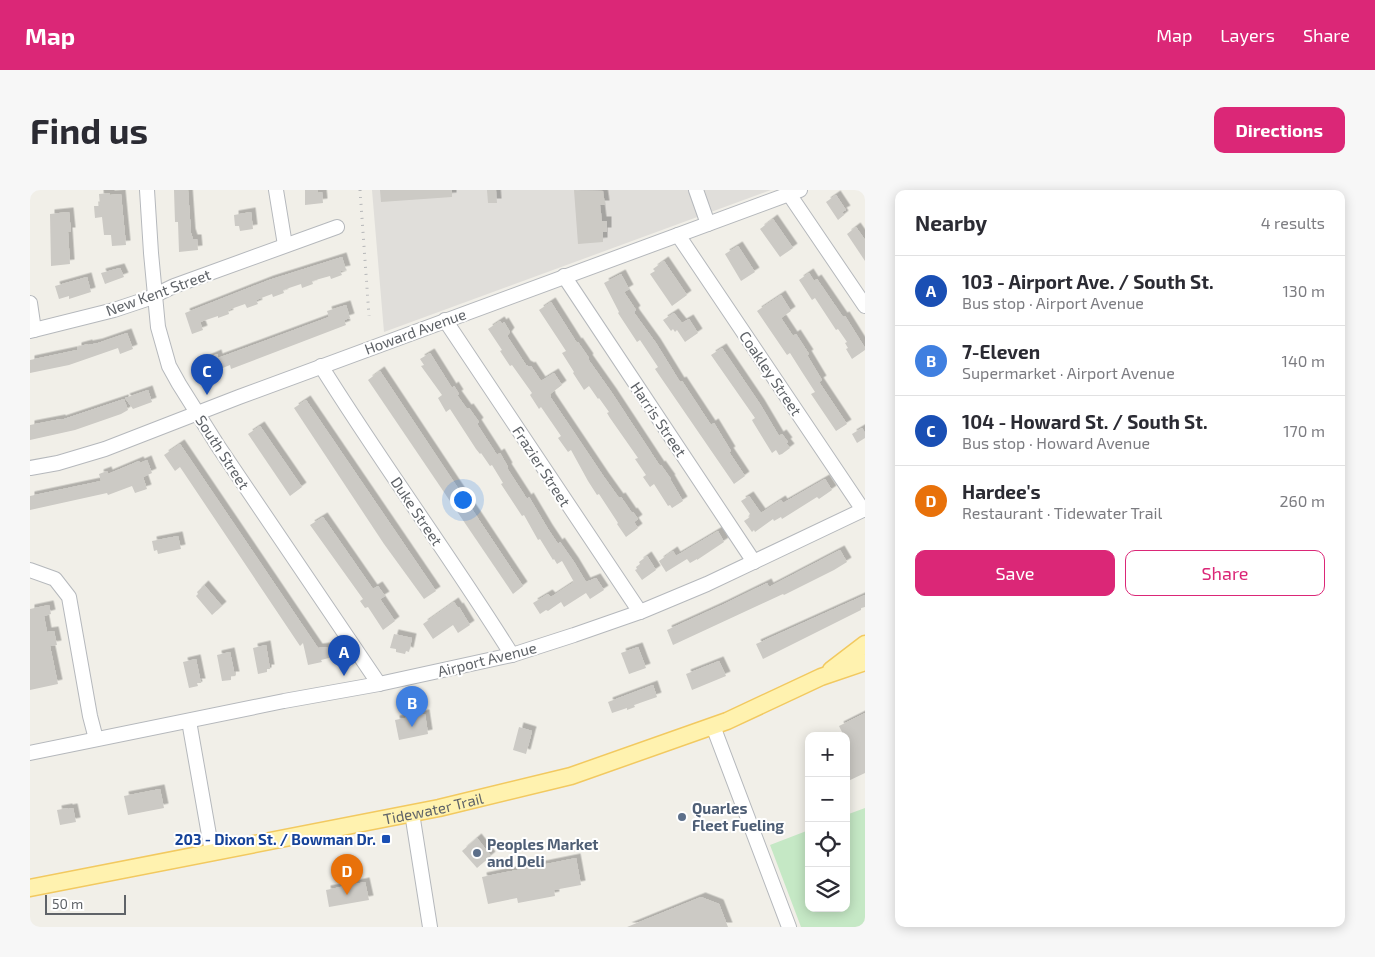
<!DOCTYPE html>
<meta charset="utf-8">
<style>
body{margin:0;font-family:"Exo 2",sans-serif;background:#f7f7f7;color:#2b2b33}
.controls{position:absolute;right:15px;bottom:15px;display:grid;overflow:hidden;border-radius:10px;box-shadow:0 2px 12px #0003}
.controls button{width:45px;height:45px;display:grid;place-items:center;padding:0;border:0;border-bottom:1px solid #e1e1e2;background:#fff;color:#2b2b33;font:25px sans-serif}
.scale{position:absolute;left:15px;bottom:12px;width:81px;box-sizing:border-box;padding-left:5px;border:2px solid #5f6368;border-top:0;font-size:14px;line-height:18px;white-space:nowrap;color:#5f6368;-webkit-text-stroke:4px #fff;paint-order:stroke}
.you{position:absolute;left:432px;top:309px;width:18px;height:18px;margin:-12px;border:4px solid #fff;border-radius:50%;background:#1a73e8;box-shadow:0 0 0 8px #1a73e833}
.badge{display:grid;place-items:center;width:32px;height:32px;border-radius:50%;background:#db2777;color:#fff;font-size:16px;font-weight:700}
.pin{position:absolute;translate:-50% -41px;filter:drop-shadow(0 1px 2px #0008)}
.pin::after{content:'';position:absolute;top:26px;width:18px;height:15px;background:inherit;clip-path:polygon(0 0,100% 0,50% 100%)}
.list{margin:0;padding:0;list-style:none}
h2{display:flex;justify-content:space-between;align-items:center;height:65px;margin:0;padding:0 20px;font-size:21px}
h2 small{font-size:16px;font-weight:400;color:#7c7c81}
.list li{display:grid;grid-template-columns:32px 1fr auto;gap:15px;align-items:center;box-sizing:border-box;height:70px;padding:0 20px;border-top:1px solid #e1e1e2}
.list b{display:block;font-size:19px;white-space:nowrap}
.list p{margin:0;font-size:16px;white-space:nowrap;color:#7c7c81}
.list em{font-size:16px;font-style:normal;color:#7c7c81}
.actions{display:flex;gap:10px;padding:15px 20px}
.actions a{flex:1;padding:11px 0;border:1px solid #db2777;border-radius:10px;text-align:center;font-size:18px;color:#db2777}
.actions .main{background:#db2777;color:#fff}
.icon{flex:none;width:28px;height:28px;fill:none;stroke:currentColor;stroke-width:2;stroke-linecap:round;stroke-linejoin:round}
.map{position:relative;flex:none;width:835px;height:737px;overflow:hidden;border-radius:10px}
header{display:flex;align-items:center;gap:30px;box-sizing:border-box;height:70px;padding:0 25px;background:#db2777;color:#fff}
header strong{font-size:24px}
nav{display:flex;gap:28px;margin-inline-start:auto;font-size:18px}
.intro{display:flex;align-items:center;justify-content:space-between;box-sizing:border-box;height:120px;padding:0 30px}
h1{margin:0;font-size:35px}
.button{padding:12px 22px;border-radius:10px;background:#db2777;color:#fff;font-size:18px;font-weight:700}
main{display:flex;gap:30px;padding:0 30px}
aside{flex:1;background:#fff;border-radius:10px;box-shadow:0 2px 12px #0003}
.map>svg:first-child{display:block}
.industrial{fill:#e0deda}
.green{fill:#c5e8c5}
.building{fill:#cccac5;filter:url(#shadow)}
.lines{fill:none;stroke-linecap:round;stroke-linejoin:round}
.minor-casing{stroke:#b5b8bc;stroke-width:16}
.major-casing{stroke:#f2c960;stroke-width:19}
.minor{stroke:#fff;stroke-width:14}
.major{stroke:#fff2af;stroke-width:16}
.rail{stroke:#b6b7b8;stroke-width:3;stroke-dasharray:1 6;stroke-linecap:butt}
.service-dot{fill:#5c6f8a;stroke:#fff;stroke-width:2}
.transit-dot{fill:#1a4fb4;stroke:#fff;stroke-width:2}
.labels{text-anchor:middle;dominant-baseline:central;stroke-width:4;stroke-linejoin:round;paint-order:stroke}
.street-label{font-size:15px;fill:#5f6368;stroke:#fff}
.service-label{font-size:15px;font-weight:bold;fill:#4e5e75;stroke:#fff;text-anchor:start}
.transit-label{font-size:15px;font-weight:bold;fill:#164399;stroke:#fff;text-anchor:end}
</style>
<header>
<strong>Map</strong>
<nav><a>Map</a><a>Layers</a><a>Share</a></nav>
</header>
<div class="intro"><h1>Find us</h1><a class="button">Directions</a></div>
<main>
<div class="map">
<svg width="835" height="737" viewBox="0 0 835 737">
<defs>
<filter id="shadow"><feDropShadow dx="4.5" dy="-4.5" stdDeviation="0" flood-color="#0004"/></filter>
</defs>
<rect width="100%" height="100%" fill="#f1efe8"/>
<polygon class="industrial" points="342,0 741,0 354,142"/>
<polygon class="green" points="835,618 835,737 771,737 740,655 779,640 779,718 816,718 816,625"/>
<g class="building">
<polygon points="144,0 158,0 161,43 163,49 167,49 168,60 149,62 148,32 145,32"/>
<polygon points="275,0 288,0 288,3 292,2 293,13 275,15"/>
<polygon points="350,0 422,0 422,7 351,12"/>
<polygon points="457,0 466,0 467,13 458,13"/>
<polygon points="544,0 573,1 575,15 570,15 572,31 577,31 577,42 573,42 573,52 548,54"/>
<polygon points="80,3 80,5 91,4 96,55 82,56 81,45 74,45 72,27 65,28 64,16 70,16 69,4"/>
<polygon points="806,5 816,20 812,22 814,25 808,30 796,12"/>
<polygon points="39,22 41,42 38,42 40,74 21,76 20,24"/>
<polygon points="221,22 223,39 210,41 209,36 205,36 204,25"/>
<polygon points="743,29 763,58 750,67 730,39"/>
<polygon points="826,37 835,50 835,71 817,44"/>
<polygon points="708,56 725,82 711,91 695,64"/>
<polygon points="312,67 316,80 310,81 312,85 301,89 300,86 282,91 283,94 272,98 271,94 253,100 254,103 243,107 242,104 226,110 228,114 217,118 215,114 198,120 199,124 188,128 188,126 170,132 173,140 162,144 155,123 239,90"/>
<polygon points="634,71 657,105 642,116 620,84 625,81 623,79"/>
<polygon points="90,78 94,87 75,94 71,83"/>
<polygon points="779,83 784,91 787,89 813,127 815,126 835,158 835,160 822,169 816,159 818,158 815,153 817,152 808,139 806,140 785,108 782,110 769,90"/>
<polygon points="591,84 599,99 594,102 606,120 604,122 605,124 626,153 650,192 652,191 681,235 684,233 701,261 699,262 715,286 704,294 625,179 628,177 610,150 607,152 588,123 589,122 574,93"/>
<polygon points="57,87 61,102 39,109 39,106 29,109 25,96"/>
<polygon points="751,105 761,121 751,128 763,146 766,144 779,164 777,165 792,190 789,192 817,234 806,241 781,204 785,202 772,182 760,163 757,165 727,121"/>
<polygon points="521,112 547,153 548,152 559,168 558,169 582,203 630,276 631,275 641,289 640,289 653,311 642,318 640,315 638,316 624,294 620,297 613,287 616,285 605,269 608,268 580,228 577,223 579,222 569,208 568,209 559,196 554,200 543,183 544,182 532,163 536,161 509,120"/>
<polygon points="316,115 320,128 314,130 316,135 201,179 200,175 178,184 173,170 187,164 188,168 299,127 297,121"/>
<polygon points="644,123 652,133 659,129 668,143 655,152 647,140 645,142 643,139 641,141 633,130"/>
<polygon points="470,131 472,134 474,132 480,142 477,146 496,175 500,177 501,176 511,191 524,183 532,195 520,204 521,208 574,287 589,308 591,307 602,323 603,322 608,329 604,332 608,338 596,347 587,334 588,333 569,304 567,305 558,291 541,260 538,262 528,248 531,246 511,217 509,219 500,205 502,203 482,175 480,176 470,161 472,160 458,139"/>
<polygon points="97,143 103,159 90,164 88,158 39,175 0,183 0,170 47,160 47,157 58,154 58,155 68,153"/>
<polygon points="692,158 730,214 749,246 752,244 758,252 756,253 760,258 752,264 749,265 746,260 742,263 723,232 722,230 725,228 681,165"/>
<polygon points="400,163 422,198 424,196 429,204 427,205 437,219 439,218 449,232 447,234 467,265 470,263 478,277 477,278 497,309 499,307 518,339 528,354 530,352 544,372 556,392 566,388 574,400 560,409 556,403 534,417 531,412 518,421 516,420 510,424 503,413 518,404 521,407 544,392 532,371 527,374 524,369 523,370 510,349 508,350 494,325 492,326 471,294 473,293 462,275 460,276 451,263 450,264 446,259 420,219 416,222 408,208 412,205 391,176 394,175 390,169"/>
<polygon points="350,181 493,396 483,404 338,190"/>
<polygon points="118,200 122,212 103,219 95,208"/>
<polygon points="94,209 98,220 91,224 45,240 0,250 0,235 31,229 31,230"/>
<polygon points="276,210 406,401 394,409 354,354 264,218"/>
<polygon points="230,236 272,297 260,306 218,244"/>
<polygon points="832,238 835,243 835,248 827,253 822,244"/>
<polygon points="150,254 288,458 297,457 299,468 291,470 292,472 278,475 273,453 270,456 150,277 145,281 134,265"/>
<polygon points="117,270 122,283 113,287 117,299 105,303 102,296 78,305 77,303 0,320 0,306 71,291 69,284 77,281 78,284 109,271 110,273"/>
<polygon points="795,289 802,300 789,309 787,307 752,329 751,327 744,331 743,329 725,342 724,340 722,342 714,331 720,327 719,325 720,324 711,311 719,306 731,323 751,310 753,313"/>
<polygon points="293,327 343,399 348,396 355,406 350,409 365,431 353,440 338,417 335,418 330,411 333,409 280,335"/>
<polygon points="688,341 694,352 667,370 667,369 660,373 657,369 636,382 629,371 643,361 646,366"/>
<polygon points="148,346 151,359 128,364 127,360 124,361 122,351"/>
<polygon points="810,360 817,372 804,380 754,405 753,404 643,455 637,440 692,415 737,393 739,397"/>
<polygon points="617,366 626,380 612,390 605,380 607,379 606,377 610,374 609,372"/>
<polygon points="174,395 192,416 182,425 166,406 168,404 167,402"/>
<polygon points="835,405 835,417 831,418 831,420 733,469 726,454"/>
<polygon points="424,412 428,418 429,417 440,435 428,443 423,435 403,449 393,434"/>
<polygon points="19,415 21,424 14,426 17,442 24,441 27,455 20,456 28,494 0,500 0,419"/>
<polygon points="364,444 382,448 379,462 376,461 375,464 366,462 366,459 360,458"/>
<polygon points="236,455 240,479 237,479 237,482 228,484 223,458"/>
<polygon points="608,457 616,478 599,484 591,463"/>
<polygon points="200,462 205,486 201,486 201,490 192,491 187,465"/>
<polygon points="166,469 171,493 167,493 168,496 159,498 153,472"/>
<polygon points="689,471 696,486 662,500 656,484"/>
<polygon points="623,495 627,507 604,515 605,517 597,520 597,518 582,523 578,512"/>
<polygon points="835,523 835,583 816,592 816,546 814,546 809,536"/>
<polygon points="395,524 398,544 369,550 365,530"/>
<polygon points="489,537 502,541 496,564 483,560"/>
<polygon points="130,599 134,618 98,625 94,606"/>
<polygon points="38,618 38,619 43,618 46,632 30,635 27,620"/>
<polygon points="447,648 461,666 447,678 432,661"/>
<polygon points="546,668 551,695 524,700 525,706 488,713 487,708 458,714 452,687"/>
<polygon points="335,692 339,710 299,717 296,700"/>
<polygon points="671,707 689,714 698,737 597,737"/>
</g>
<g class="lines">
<defs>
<g id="minor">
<polyline points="117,0 121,63 128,137 139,176 149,194 188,256 349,494"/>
<polyline points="246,0 255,55"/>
<polyline points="666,0 678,34"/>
<polyline points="759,4 835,116"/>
<polyline points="648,45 833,320"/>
<polyline points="534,86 724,372"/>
<polyline points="0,113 4,140"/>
<polyline points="415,130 610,422"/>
<polyline points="0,141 84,120 117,109 144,96 307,37"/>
<path d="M291,176C352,274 421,367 482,465"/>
<polyline points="0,278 28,273 75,259 209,207 770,0"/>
<polyline points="0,380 25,389 39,407 60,526 66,549"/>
<polyline points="159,531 182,662"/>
<polyline points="683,536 759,737"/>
<polyline points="0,563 254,511 349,494 482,465 544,445 610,422 677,394 835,319"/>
<polyline points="382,623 400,737"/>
</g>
<g id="major">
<polyline points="801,480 835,454"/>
<path id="s1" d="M0,698L409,618L541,586L697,531L791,487L835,472"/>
</g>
</defs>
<use href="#minor" class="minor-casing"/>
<use href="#major" class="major-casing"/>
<use href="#minor" class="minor"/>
<use href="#major" class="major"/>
<polyline class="rail" points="330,0 339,126"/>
</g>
<g class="service-dot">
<circle cx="652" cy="627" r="5"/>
<circle cx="447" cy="663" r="5"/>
</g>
<rect class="transit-dot" x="351" y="644" width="10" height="10" rx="2.5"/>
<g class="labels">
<g class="street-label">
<text transform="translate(128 102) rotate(-20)">New Kent Street</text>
<text transform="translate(385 141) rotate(-20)">Howard Avenue</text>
<text transform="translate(741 183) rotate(56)">Coakley Street</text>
<text transform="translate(629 229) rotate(56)">Harris Street</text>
<text transform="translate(193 262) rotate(57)">South Street</text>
<text transform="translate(512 276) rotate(57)">Frazier Street</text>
<text transform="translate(387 321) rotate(56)">Duke Street</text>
<text transform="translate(457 469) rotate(-14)">Airport Avenue</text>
<text stroke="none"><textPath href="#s1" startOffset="411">Tidewater Trail</textPath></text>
</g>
<g class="service-label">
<text x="662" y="618">Quarles<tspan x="662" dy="17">Fleet Fueling</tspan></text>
<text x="457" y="654">Peoples Market<tspan x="457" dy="17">and Deli</tspan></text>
</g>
<g class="transit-label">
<text x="346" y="649">203 - Dixon St. / Bowman Dr.</text>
</g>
</g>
</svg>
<div class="controls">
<button>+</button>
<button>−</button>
<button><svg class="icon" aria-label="locate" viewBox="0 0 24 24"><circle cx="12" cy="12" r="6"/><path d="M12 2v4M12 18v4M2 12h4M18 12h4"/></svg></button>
<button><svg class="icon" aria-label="layers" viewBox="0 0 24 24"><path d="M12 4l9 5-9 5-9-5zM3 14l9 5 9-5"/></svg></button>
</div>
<div class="scale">50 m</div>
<div class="you"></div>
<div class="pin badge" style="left:314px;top:486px;background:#1a4fb4">A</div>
<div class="pin badge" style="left:382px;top:537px;background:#3f7fe0">B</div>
<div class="pin badge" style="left:177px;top:205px;background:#1a4fb4">C</div>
<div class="pin badge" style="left:317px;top:705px;background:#e8710a">D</div>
</div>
<aside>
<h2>Nearby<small>4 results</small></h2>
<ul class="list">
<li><span class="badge" style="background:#1a4fb4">A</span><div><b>103 - Airport Ave. / South St.</b><p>Bus stop · Airport Avenue</p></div><em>130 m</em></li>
<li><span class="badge" style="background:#3f7fe0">B</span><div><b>7-Eleven</b><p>Supermarket · Airport Avenue</p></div><em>140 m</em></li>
<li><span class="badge" style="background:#1a4fb4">C</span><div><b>104 - Howard St. / South St.</b><p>Bus stop · Howard Avenue</p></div><em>170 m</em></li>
<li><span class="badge" style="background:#e8710a">D</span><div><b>Hardee's</b><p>Restaurant · Tidewater Trail</p></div><em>260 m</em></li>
</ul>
<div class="actions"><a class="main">Save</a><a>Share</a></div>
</aside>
</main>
